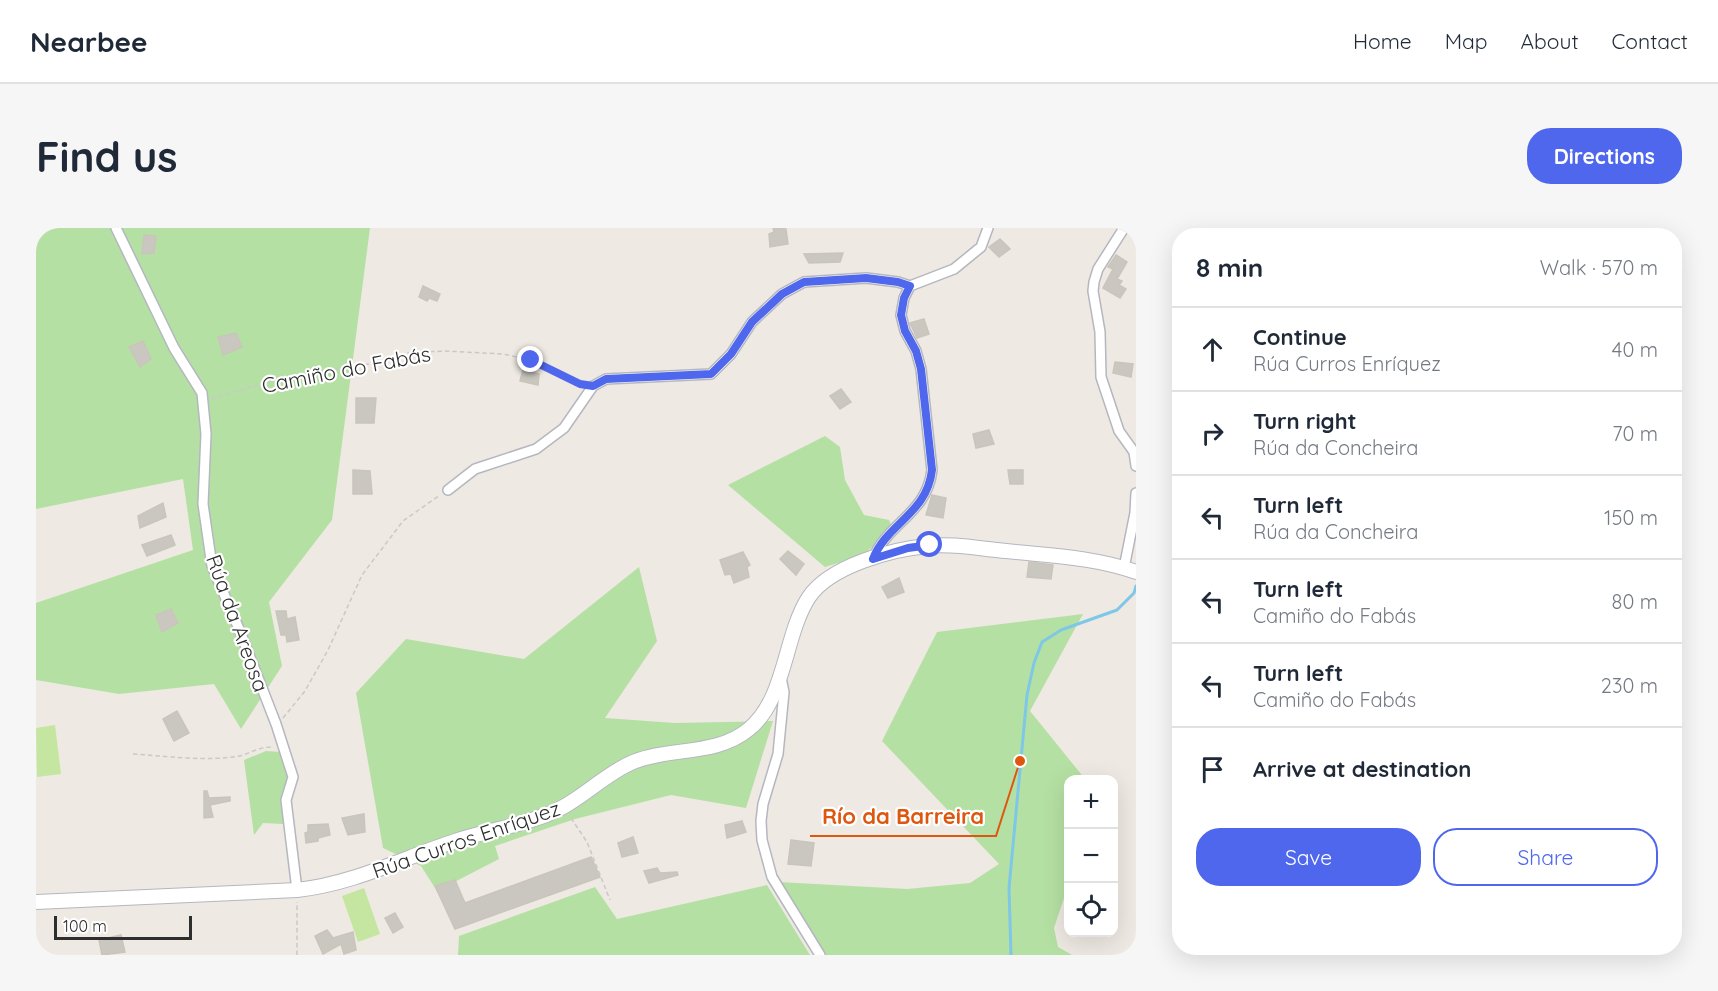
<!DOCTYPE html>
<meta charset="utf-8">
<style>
body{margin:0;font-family:Quicksand,sans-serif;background:#f6f6f7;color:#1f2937}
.controls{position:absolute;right:18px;bottom:18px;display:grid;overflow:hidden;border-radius:12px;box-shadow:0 6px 24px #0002}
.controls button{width:54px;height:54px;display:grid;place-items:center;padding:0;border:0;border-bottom:2px solid #e0e1e3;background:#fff;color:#1f2937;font:30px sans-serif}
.scale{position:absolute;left:18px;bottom:15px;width:138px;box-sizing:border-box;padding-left:6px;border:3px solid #2e2e2e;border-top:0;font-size:16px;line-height:21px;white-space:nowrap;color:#2e2e2e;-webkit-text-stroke:4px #fff;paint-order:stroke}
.stop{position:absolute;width:18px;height:18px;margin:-14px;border:4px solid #4f67ed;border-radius:50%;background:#fff}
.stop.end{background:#4f67ed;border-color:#fff;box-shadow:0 2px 6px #0008}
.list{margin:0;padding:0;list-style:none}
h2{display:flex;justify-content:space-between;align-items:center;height:78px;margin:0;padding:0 24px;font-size:26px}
h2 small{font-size:20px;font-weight:400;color:#747a83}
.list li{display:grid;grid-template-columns:39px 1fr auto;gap:18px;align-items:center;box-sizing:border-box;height:84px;padding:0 24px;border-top:2px solid #e0e1e3}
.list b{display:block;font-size:22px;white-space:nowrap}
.list p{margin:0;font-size:20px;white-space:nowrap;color:#747a83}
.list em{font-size:20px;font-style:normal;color:#747a83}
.actions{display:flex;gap:12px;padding:18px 24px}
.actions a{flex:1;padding:14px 0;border:2px solid #4f67ed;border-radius:24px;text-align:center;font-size:21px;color:#4f67ed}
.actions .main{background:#4f67ed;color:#fff}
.icon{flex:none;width:33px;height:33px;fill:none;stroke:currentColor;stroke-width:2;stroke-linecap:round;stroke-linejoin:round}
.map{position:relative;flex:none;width:1100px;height:727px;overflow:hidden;border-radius:24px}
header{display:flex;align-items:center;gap:36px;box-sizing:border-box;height:84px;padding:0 30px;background:#fff;border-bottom:2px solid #e0e1e3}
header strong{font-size:28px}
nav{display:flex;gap:33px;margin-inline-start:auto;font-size:21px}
.intro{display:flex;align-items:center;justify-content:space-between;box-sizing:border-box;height:144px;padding:0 36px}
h1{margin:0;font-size:42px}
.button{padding:15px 27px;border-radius:24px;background:#4f67ed;color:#fff;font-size:21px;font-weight:700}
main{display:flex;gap:36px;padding:0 36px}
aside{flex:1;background:#fff;border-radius:24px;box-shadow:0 6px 24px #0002}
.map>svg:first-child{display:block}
.green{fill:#b5e0a3}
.pitch{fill:#c5e6a0}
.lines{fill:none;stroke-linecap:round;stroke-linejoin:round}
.stream{stroke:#7ec7e7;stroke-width:3}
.building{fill:#cac7c0;stroke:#cac5bb;stroke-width:1.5}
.street-casing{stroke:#b5b7c0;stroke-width:12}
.secondary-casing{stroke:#b5b7c0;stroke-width:16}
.path{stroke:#c9c9c9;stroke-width:1.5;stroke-dasharray:4.5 3;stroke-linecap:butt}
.street{stroke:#fff;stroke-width:9}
.secondary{stroke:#fff;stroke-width:14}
.route{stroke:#4f67ed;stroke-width:8}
.labels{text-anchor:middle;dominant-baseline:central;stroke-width:4.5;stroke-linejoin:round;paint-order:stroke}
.street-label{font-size:21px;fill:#2e2e2e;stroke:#fff}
.leader{fill:none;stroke:#df570e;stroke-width:2}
.callout-dot{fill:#df570e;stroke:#fff;stroke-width:2}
.callout-label{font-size:22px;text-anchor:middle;font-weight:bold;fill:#df570e;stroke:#fff;stroke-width:4.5;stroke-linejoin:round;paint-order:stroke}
</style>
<header>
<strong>Nearbee</strong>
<nav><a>Home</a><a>Map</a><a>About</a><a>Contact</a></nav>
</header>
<div class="intro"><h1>Find us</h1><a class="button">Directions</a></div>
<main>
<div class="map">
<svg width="1100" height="727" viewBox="0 0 1100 727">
<rect width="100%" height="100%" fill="#eee9e2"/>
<g class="green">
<polygon points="0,0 334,0 296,292 233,374 246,438 205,501 178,456 83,466 0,452 0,375 157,322 147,251 0,281"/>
<polygon points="789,208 804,219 809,252 828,287 853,292 856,299 828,327 789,339 692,257"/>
<polygon points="603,339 621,413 569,490 639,495 737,493 710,580 635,567 539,591 459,618 463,631 401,663 385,638 347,620 320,465 370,411 488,431"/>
<polygon points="1047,386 994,483 1049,551 1032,552 1032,658 1018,700 1022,719 1036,727 788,727 743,654 871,661 934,655 963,636 846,513 901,404"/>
<polygon points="230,523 245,524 252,549 247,570 247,596 227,595 218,607 208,532"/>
<polygon points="731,657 774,727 422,727 423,708 559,659 581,691"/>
</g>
<g class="pitch">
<polygon points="19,497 25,546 1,549 0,500"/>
<polygon points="328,660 344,706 322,714 306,668"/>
</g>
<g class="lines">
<polyline class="stream" points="975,727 973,660 991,467 998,435 1006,414 1025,402 1081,382 1098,365 1100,358"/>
</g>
<g class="building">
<polygon points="737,0 750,1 752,16 734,19 733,6 738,4"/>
<polygon points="108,7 120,8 118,25 106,26"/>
<polygon points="964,11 974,21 963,29 953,19"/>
<polygon points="807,25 804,34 773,35 768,26"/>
<polygon points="1080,27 1091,34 1081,51 1086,53 1083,57 1090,61 1084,70 1067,60 1077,41 1072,39"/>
<polygon points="387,58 404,66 401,73 393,70 391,73 383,69"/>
<polygon points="888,91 893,106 881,110 874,95"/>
<polygon points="200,105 206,119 187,127 182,109"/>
<polygon points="107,113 115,131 104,139 93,119"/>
<polygon points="1079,134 1097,136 1095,149 1077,145"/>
<polygon points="487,142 503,146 502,157 484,153"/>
<polygon points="805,161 815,174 804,181 794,168"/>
<polygon points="320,170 340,170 338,195 320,195"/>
<polygon points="953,202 958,216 940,220 937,206"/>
<polygon points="317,242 334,243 336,266 317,266"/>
<polygon points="972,242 987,242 987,256 974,256"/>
<polygon points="896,267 910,270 907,290 890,287"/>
<polygon points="127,275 130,289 104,300 102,288"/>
<polygon points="135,307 139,317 111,328 106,317"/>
<polygon points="752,323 768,336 760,347 744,331"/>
<polygon points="707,324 714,337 711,339 713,349 698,355 695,346 689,347 684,332"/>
<polygon points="993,334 1017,337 1015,351 991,349"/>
<polygon points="863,350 868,364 852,370 846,359"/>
<polygon points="135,381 142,395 126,404 120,387"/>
<polygon points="240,383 250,383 251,391 259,389 263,412 251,414 250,407 245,407"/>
<polygon points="141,483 153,505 138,513 127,491"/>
<polygon points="168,563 171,563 173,570 194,569 194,573 174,577 177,589 168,590"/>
<polygon points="328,586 329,604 312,607 306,590"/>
<polygon points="706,593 710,604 691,610 689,597"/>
<polygon points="292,596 294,607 282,610 282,613 270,615 269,605 272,604 272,597"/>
<polygon points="597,609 602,625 586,629 582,615"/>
<polygon points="755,612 778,615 775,638 752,636"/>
<polygon points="555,629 564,649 419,701 399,658 419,652 429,675"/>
<polygon points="621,640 624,645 641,644 642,647 613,655 608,643"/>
<polygon points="359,685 367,699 357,705 349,690"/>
<polygon points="291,702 297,710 317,704 320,722 308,726 305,716 287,726 279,708"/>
<polygon points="85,707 89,724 66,727 63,712"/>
</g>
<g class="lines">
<defs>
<g id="street">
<polyline points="80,0 138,120 166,165 170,206 167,276 176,338 203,401 240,496 257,549 250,572 261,662"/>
<polyline points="1088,0 1062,41 1058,54 1057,63 1064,104 1065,149 1083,203 1098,224 1100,238"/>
<polyline points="412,262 439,241 500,221 528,200 557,158 570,151 675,146 695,126 716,94 746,66 768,54 830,50 862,54 874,58"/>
<path d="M837,331C851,295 891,286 896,242L885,141L880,123L869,103L865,87L868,70L874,58L918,41L945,19L952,0"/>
<polyline points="1088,340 1099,285 1100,265"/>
<polyline points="745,450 748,464 742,526 727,576 725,593 726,612 736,649 784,727"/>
</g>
<path id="secondary" d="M0,674L261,662C317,656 367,630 419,613C455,601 494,597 527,579C551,566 571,545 597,534C634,519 681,528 713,501C750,471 748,407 773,369C794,338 856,321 892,318C918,315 945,321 970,323C1015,328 1057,329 1100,344"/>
</defs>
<use href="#street" class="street-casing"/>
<use href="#secondary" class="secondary-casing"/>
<g class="path">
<polyline points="175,171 249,149 352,133 370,125 409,123 467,126 495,132 548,156"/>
<polyline points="247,490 269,463 292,422 326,347 367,293 404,267"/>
<path d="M97,526C130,528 164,533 197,529C211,528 222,518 238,519"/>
<polyline points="535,590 551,614 574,672"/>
<polyline points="261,727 261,674"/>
</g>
<use href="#street" class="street"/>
<use href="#secondary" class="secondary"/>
</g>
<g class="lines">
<path class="route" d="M495,132L544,156L557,158L570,151L675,146L695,126L716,94L746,66L768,54L830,50L862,54L874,58L868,70L865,87L869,103L880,123L885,141L896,242C891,286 851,295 837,331L872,320L894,317"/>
</g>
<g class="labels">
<g class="street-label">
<text transform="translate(310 141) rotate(-11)">Camiño do Fabás</text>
<text transform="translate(202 395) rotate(70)">Rúa da Areosa</text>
<text transform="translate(430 611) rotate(-19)">Rúa Curros Enríquez</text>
</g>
</g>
<path class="leader" d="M984 533L960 608H774"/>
<circle class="callout-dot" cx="984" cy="533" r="6"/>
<g class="callout-label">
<text x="867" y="596">Río da Barreira</text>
</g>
</svg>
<div class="controls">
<button>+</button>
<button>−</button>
<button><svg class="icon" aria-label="locate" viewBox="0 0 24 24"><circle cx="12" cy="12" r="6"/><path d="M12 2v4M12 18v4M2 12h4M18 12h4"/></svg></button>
</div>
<div class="scale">100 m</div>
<div class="stop" style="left:894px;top:317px"></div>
<div class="stop end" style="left:495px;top:132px"></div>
</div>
<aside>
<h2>8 min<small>Walk · 570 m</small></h2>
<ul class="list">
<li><svg class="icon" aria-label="ahead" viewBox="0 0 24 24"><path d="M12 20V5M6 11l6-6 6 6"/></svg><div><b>Continue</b><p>Rúa Curros Enríquez</p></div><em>40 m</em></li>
<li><svg class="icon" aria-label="right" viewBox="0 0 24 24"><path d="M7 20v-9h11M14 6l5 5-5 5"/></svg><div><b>Turn right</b><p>Rúa da Concheira</p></div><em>70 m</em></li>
<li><svg class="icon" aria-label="left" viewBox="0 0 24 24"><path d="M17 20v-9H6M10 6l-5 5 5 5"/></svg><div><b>Turn left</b><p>Rúa da Concheira</p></div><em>150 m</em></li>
<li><svg class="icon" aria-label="left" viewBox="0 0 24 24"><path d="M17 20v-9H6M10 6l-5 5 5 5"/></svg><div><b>Turn left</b><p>Camiño do Fabás</p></div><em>80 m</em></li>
<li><svg class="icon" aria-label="left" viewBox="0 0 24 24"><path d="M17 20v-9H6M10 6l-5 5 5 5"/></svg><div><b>Turn left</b><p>Camiño do Fabás</p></div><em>230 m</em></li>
<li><svg class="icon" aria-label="arrive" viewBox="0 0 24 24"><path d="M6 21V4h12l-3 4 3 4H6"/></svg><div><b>Arrive at destination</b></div></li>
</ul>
<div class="actions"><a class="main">Save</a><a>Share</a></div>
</aside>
</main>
